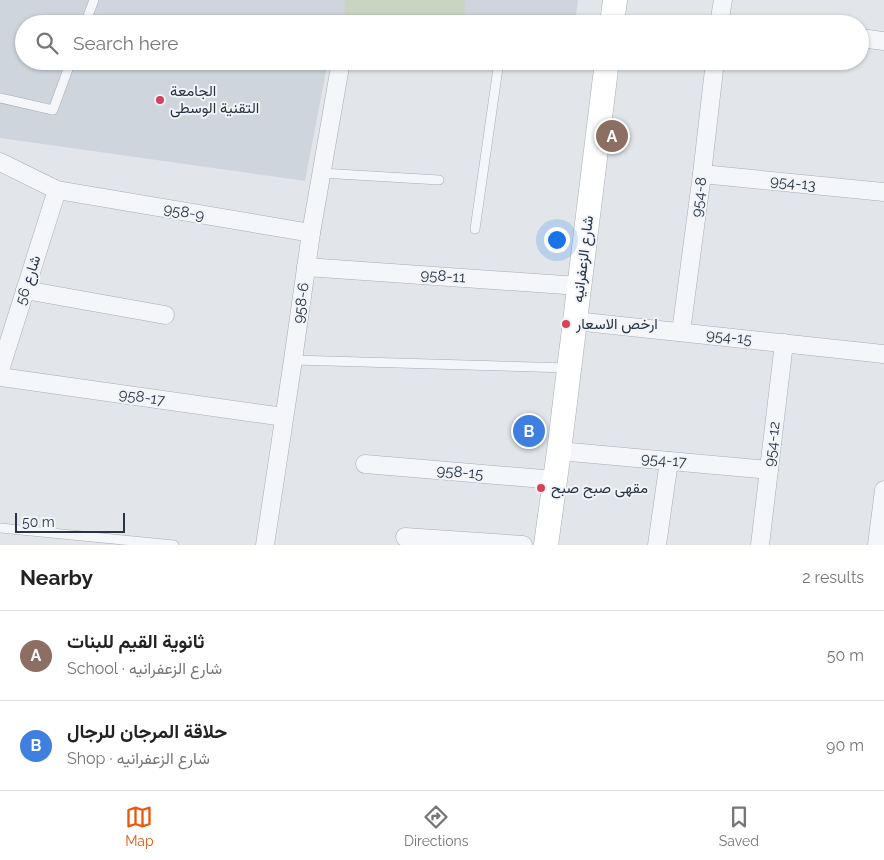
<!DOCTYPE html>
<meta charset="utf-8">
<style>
body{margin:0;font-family:Raleway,Vazirmatn,sans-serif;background:#f2f2f2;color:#222}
.scale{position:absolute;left:15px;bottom:12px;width:110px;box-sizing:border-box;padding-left:5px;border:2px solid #283444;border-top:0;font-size:14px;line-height:18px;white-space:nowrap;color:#283444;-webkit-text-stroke:4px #f1f4f8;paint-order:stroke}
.you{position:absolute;left:556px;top:239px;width:18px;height:18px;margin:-12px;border:4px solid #fff;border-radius:50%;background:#1a73e8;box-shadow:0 0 0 8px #1a73e833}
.badge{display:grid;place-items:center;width:32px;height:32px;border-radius:50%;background:#ea580c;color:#fff;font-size:16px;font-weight:700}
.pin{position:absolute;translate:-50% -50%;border:2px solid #fff;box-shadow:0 1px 5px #0006}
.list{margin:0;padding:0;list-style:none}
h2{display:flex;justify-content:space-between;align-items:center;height:65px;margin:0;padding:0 20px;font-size:21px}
h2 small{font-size:16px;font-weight:400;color:#767676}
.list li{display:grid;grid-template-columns:32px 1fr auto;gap:15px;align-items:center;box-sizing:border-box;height:90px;padding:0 20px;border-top:1px solid #e0e0e0}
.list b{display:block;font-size:19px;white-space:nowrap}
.list p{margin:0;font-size:16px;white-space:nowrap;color:#767676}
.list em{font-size:16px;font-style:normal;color:#767676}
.icon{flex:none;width:28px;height:28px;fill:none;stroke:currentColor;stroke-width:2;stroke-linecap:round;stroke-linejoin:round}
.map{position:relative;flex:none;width:884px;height:545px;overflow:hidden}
.search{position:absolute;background:#fff;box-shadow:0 1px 4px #0004;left:15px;right:15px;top:15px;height:55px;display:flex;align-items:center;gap:12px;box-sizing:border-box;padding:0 18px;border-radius:28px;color:#767676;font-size:19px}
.sheet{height:245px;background:#fff}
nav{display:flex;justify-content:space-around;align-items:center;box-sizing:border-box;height:70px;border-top:1px solid #e0e0e0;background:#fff;font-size:14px;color:#767676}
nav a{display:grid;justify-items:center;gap:2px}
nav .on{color:#ea580c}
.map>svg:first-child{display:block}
.built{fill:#cfd5dd}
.green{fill:#c8d5c2}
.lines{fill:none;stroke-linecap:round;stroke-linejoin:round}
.lane-casing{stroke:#a6adb6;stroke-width:10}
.street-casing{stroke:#a6adb6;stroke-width:19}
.secondary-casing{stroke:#a6adb6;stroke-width:25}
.lane{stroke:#f5f6f9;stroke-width:9}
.street{stroke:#f5f6f9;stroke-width:18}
.secondary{stroke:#fff;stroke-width:24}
.poi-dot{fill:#d7405c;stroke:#f1f4f8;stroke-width:2}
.labels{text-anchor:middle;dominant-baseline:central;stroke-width:4;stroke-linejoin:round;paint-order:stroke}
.poi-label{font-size:15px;fill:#283444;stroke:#f1f4f8;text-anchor:start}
.street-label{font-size:15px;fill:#283444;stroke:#f1f4f8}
</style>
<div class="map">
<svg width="884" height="545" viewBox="0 0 884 545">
<rect width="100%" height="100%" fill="#e2e6eb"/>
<polygon class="built" points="0,0 578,0 575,24 383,24 337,19 336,24 24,24 24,61 328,61 305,181 0,138"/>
<polygon class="green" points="345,0 465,0 464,24 437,24 344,19"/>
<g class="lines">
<defs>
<g id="lane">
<polyline points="85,24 94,0"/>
<polyline points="0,98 53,110 71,61"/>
<polyline points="321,173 439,180"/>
<polyline points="475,229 499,61"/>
<polyline points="293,360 569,368"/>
<polyline points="0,528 174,545"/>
</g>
<g id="street">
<polyline points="719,24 723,0"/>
<polyline points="860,38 884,41"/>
<polyline points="0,162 57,190 311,233"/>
<polyline points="702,174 884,192"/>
<polyline points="306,267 579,286"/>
<polyline points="25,290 165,315"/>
<polyline points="575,321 884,354"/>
<polyline points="681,332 702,174 715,61"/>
<polyline points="0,370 57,190"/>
<polyline points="0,377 284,417"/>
<polyline points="559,451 769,470"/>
<polyline points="365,464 555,480"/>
<polyline points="405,537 523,545"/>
<polyline points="265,545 293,360 311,233 341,61"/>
<polyline points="657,545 669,461"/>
<polyline points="760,545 784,343"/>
<polyline points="877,545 884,490"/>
</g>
<g id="secondary">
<polyline points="612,24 615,0"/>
<polyline points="546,545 559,451 607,61"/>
</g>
</defs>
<use href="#lane" class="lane-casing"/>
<use href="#street" class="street-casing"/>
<use href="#secondary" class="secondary-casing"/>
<use href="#lane" class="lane"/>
<use href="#street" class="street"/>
<use href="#secondary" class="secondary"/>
</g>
<g class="poi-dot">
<circle cx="160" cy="100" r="5"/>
<circle cx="566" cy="324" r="5"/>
<circle cx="541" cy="488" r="5"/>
</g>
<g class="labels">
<g class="poi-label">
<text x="170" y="91">الجامعة<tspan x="170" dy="17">التقنية الوسطى</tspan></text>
<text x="576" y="324">ارخص الاسعار</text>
<text x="551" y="488">مقهى صبح صبح</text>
</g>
<g class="street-label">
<text transform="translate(793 183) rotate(6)">954-13</text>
<text transform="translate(699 197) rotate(-83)">954-8</text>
<text transform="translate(184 212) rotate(10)">958-9</text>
<text transform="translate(583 259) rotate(-83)">شارع الزعفرانيه</text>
<text transform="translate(443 276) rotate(4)">958-11</text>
<text transform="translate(28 280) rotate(-72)">شارع 56</text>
<text transform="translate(301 303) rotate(-82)">958-6</text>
<text transform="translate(729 337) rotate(6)">954-15</text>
<text transform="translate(142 397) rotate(8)">958-17</text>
<text transform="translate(772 444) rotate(-83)">954-12</text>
<text transform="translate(664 460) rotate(5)">954-17</text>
<text transform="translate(460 472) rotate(5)">958-15</text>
</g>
</g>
</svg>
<div class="scale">50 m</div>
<div class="you"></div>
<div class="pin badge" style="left:612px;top:136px;background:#8d6e63">A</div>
<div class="pin badge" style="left:529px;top:431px;background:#3f7fe0">B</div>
<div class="search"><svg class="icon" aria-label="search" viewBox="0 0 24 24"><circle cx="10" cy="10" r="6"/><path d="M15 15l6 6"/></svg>Search here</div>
</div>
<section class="sheet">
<h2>Nearby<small>2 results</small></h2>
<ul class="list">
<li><span class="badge" style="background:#8d6e63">A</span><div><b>ثانوية القيم للبنات</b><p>School · شارع الزعفرانيه</p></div><em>50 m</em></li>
<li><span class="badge" style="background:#3f7fe0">B</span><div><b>حلاقة المرجان للرجال</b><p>Shop · شارع الزعفرانيه</p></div><em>90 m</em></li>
</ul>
</section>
<nav>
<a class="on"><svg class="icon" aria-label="map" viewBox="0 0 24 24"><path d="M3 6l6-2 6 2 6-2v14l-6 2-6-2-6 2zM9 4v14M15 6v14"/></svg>Map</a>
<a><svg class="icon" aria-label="directions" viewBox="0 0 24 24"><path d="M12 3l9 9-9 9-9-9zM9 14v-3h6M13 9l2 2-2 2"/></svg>Directions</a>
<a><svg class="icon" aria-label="saved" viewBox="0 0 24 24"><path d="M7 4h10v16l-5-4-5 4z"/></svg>Saved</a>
</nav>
